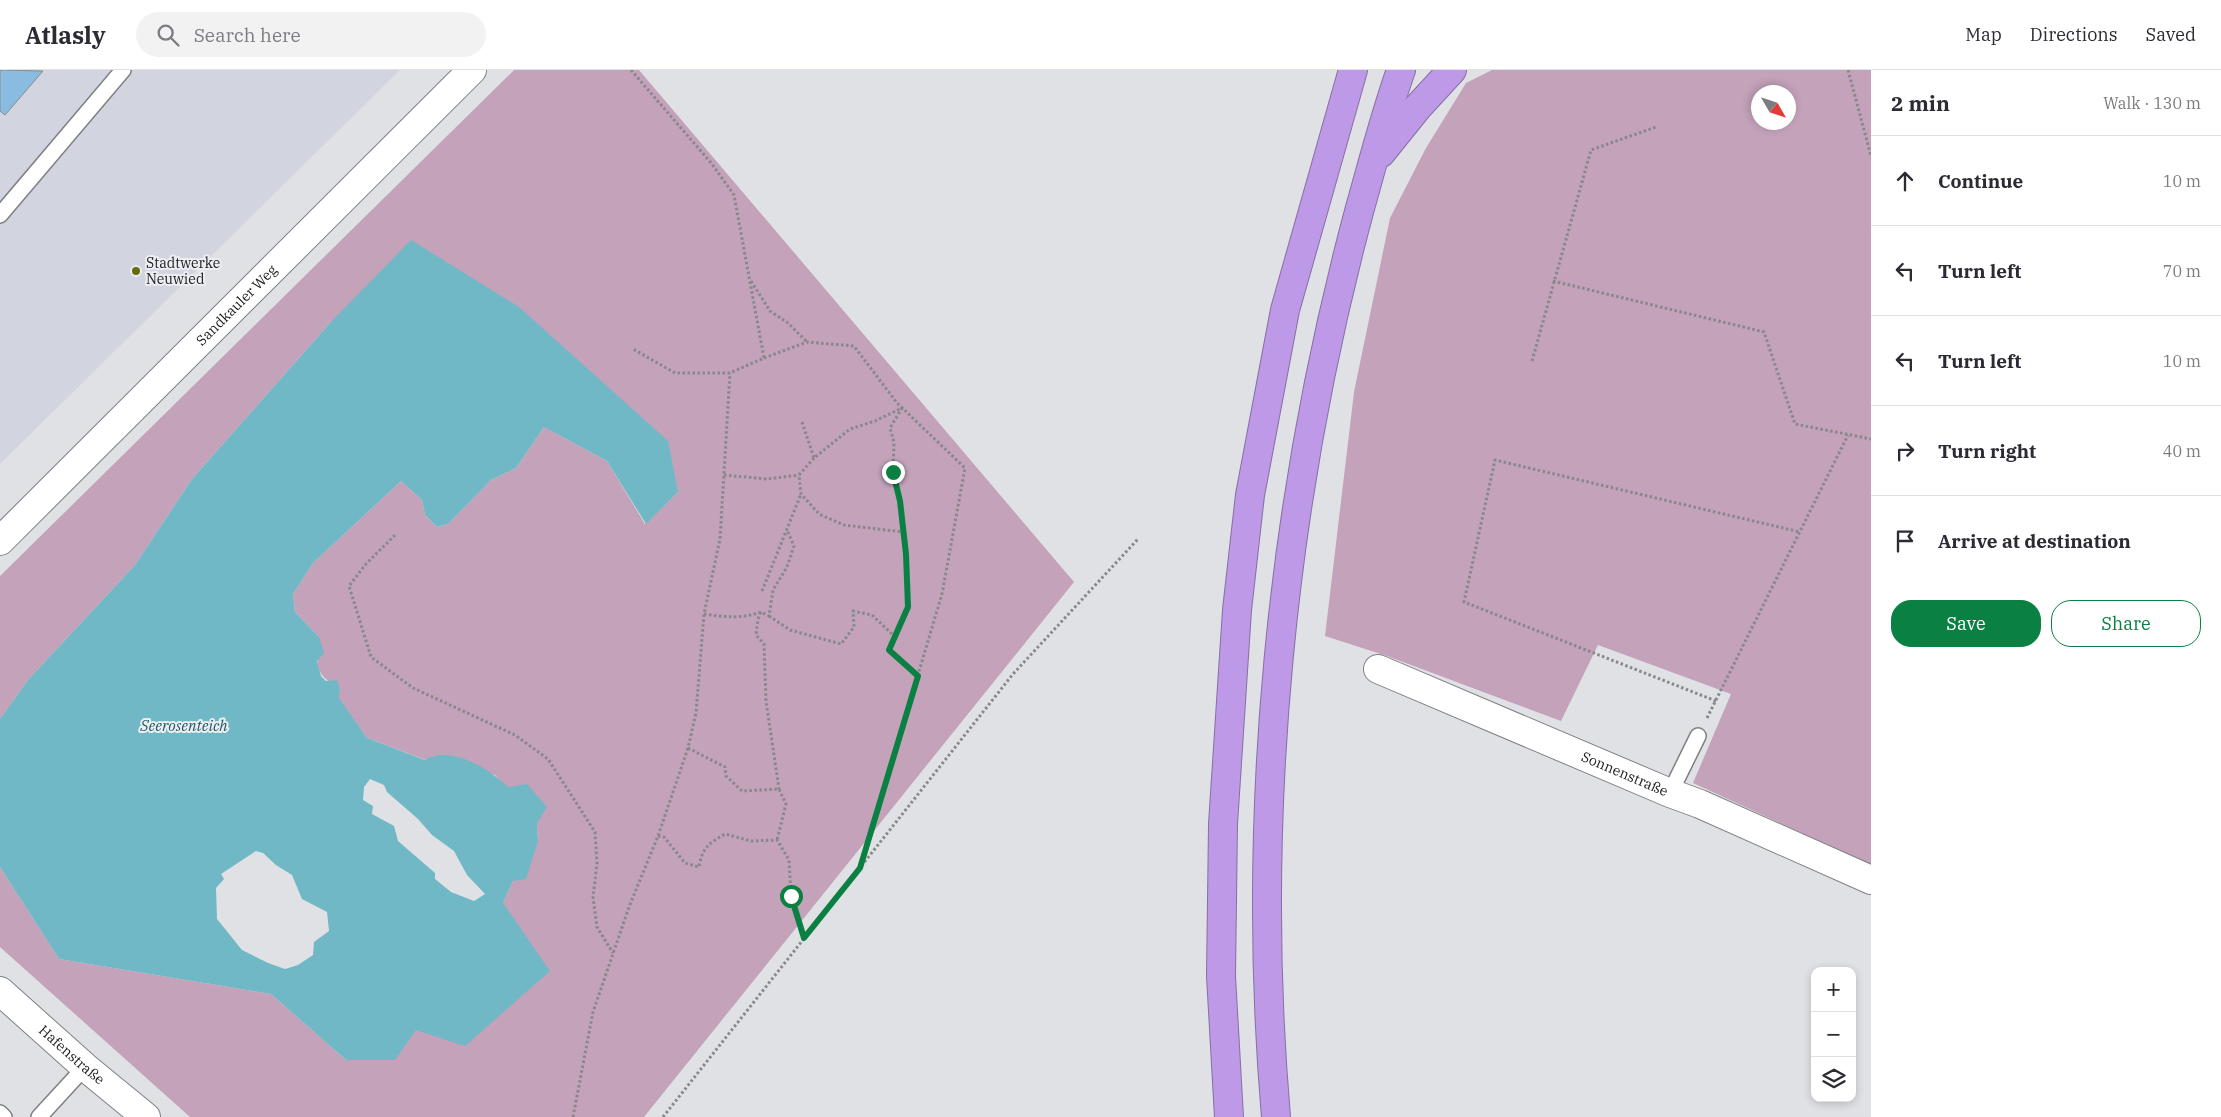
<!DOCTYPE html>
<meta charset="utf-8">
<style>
body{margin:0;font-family:"IBM Plex Serif",serif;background:#f2f2f3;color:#2b2b33}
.controls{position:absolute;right:15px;bottom:15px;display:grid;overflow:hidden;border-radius:10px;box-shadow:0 2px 8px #0003}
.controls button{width:45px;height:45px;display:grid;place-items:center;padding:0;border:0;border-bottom:1px solid #e1e1e2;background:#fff;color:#2b2b33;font:25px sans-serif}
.compass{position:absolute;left:1751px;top:15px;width:45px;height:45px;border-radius:50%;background:#fff;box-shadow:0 2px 8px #0003;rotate:129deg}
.stop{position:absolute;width:15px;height:15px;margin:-11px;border:4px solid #0b8043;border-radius:50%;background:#fff}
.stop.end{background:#0b8043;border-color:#fff;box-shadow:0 1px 5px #0008}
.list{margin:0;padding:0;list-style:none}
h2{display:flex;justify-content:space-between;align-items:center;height:65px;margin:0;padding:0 20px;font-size:21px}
h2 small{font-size:16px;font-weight:400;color:#7c7c81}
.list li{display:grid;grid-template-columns:32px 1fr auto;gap:15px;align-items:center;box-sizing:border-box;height:90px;padding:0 20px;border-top:1px solid #e1e1e2}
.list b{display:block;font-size:19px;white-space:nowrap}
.list em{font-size:16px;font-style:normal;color:#7c7c81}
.actions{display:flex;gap:10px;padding:15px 20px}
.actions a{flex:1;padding:11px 0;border:1px solid #0b8043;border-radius:20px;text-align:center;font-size:18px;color:#0b8043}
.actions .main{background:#0b8043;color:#fff}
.icon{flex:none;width:28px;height:28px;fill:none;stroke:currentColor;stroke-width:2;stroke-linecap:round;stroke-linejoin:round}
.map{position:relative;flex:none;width:1871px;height:1047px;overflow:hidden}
header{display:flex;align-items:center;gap:30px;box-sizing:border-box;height:70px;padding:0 25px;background:#fff;border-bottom:1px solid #e1e1e2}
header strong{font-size:24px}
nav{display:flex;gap:28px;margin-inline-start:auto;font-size:18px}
.search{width:350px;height:45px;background:#f2f2f3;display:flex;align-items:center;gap:12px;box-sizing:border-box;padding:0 18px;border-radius:28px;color:#7c7c81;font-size:19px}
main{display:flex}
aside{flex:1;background:#fff}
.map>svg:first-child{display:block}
.built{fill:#d2d5e0}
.green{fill:#c3a2ba;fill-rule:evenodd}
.water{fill:#70b8c5;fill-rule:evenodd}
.building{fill:#8abbe0;stroke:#888b8d}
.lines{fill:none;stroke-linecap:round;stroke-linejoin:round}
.lane-casing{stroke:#7f8084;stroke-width:18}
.street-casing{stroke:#7f8084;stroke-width:30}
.highway-casing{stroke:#866fa3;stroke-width:30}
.path{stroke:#88888b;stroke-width:3;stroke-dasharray:2.5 2.5;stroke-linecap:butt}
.lane{stroke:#fff;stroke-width:15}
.street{stroke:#fff;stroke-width:28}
.highway{stroke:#bd99e8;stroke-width:28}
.route{stroke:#0b8043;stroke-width:6}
.poi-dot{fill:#646d13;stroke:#edeef2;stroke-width:2}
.labels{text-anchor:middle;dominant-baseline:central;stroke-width:4;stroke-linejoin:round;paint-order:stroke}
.poi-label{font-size:14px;fill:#212123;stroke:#edeef2;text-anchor:start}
.street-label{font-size:14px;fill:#212123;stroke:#edeef2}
.water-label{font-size:15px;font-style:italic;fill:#1d5a64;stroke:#edeef2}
</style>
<header>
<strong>Atlasly</strong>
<div class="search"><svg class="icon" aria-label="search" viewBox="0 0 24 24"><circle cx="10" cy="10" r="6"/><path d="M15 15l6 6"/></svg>Search here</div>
<nav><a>Map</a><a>Directions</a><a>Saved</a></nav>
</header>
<main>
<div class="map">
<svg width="1871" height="1047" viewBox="0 0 1871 1047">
<rect width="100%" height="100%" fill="#e0e1e5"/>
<polygon class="built" points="0,0 400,0 0,394"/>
<g class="green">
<path d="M514,0H639L1074,512L644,1047H190L0,877V797L59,889L271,924L346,990L416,960L503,833L513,811L538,771L537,753L495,705L426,690L367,668L338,628L340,619C313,603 317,596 319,567L295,542L293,524L313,493L401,411L422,430L425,445L437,457L448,454L491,410L516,398L544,357L607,391L645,454L678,422L330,253L192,409L135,495L28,610L0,649V506Z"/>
<path d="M1492,0H1871V795L1693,713L1731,624L1598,575L1561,651L1387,586L1325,566L1354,322L1390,148L1426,78L1466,13ZM1758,22H1788V52H1758Z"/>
</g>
<path class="water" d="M411,170L519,237L668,371L678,422L646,454L607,391L544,357L516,398L491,410L448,454L437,457L425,445L422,430L401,411L313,493L293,524L295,542L319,567L324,583L317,591L321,606L326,611L337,610L340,619L339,628L367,668L425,690C451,674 489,699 508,717L527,714L547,737L537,753L538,771L526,809L513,811L503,833L550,901L465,976L416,960L395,990H346L271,924L59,889L0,797V649L28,610L135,495L192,409L330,253ZM370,709L384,715L387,722L418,749L432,765L454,781L467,805L485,824L474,831L451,822L435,809V803L398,771L394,756L372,744L373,736L363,730L364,717ZM256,781L263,783L276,795L292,805L302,829L327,842L329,861L314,872L313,885L298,895L285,899L268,893L242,880L217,849L216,818L224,809L221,804Z"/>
<polygon class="building" points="0,0 43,1 5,45 0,41"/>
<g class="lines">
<defs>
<g id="lane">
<polyline points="0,145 123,0"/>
<polyline points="1670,723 1698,666"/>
<polyline points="0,1043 4,1047"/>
<polyline points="39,1047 85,997"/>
</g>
<g id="street">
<path id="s1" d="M0,471L472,0"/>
<path id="s2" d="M1378,599L1670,723L1700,734L1871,810"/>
<path id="s3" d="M0,921L85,997L146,1047"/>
</g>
<g id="highway">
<polyline points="1381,83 1418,37 1452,0"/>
<polyline points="1229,1047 1221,906 1223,754 1237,540 1250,425 1285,240 1353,0"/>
<path d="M1276,1047C1250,745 1281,430 1360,138C1373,92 1385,45 1401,0"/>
</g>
</defs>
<use href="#lane" class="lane-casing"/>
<use href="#street" class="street-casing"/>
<use href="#highway" class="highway-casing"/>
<g class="path">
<polyline points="631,0 712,94 734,125 764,288 730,303 675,303 633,279"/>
<polyline points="1848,0 1871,86"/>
<polyline points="751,211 770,241 788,253 807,272"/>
<polyline points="1553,211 1764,262 1795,354 1871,369"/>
<polyline points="764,288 807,272 854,276 897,333 965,398 942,524 861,796"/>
<polyline points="1532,291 1591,80 1656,57"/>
<polyline points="802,352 814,388 850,359 875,351 902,338 890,358 894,372 893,403 900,431 906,484 908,537 889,580 918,606"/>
<polyline points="814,388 799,405 801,424 819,444 844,455 903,462"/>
<polyline points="724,405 767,409 799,405"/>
<polyline points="395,465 366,494 349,516 371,587 413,618 515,665 548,689 595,762 597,794 593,827 597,857 613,883"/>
<polyline points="762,521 801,424"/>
<polyline points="761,542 758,549 756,565 764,574 766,631 779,719"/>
<path d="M704,544C724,547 742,549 761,542L769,546L773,520L787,497L794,476L787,460"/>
<polyline points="769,546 790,560 841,574 854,557 853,541 872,545 894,566"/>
<polyline points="1716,631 1464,532 1495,390 1800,462"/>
<polyline points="1707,648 1848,365"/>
<polyline points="688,678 725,697 726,706 742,721 779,719 786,734 777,770"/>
<path d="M658,766L664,767L685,793L699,797C702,778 709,773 725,764L751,771L777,770L789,790L791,826L804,868"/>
<polyline points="573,1047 593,942 629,837 658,766 688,678 696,643 704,544 720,469 730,303"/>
<polyline points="663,1047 1013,604 1138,469"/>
</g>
<use href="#lane" class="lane"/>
<use href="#street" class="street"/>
<use href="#highway" class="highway"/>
</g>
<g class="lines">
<polyline class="route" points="791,826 804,868 860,798 918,606 889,580 908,537 906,484 900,431 893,402"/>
</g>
<circle class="poi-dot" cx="136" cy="201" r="5"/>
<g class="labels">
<g class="poi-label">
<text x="146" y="193">Stadtwerke<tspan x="146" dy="16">Neuwied</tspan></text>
</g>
<g class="street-label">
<text stroke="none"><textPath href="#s1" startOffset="334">Sandkauler Weg</textPath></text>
<text stroke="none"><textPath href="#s2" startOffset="268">Sonnenstraße</textPath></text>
<text stroke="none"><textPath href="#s3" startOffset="96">Hafenstraße</textPath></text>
</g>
<g class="water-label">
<text x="184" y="655">Seerosenteich</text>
</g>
</g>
</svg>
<div class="controls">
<button>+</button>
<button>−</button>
<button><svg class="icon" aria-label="layers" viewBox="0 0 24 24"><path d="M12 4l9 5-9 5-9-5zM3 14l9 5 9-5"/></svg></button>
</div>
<svg class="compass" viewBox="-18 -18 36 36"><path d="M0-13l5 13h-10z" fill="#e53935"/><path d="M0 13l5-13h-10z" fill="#7c7c81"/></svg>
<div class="stop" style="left:791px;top:826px"></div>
<div class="stop end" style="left:893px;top:402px"></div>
</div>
<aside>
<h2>2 min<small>Walk · 130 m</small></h2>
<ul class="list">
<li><svg class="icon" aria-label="ahead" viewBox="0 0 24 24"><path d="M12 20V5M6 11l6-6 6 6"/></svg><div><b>Continue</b></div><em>10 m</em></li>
<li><svg class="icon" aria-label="left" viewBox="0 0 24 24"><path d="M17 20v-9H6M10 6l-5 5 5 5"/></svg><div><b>Turn left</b></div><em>70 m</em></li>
<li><svg class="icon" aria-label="left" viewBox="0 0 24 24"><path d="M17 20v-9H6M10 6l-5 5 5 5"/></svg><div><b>Turn left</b></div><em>10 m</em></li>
<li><svg class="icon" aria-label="right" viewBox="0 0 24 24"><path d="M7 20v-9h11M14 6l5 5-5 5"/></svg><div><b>Turn right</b></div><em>40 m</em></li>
<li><svg class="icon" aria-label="arrive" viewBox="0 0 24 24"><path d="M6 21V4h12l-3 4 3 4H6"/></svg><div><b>Arrive at destination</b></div></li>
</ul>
<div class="actions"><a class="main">Save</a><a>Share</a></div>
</aside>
</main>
